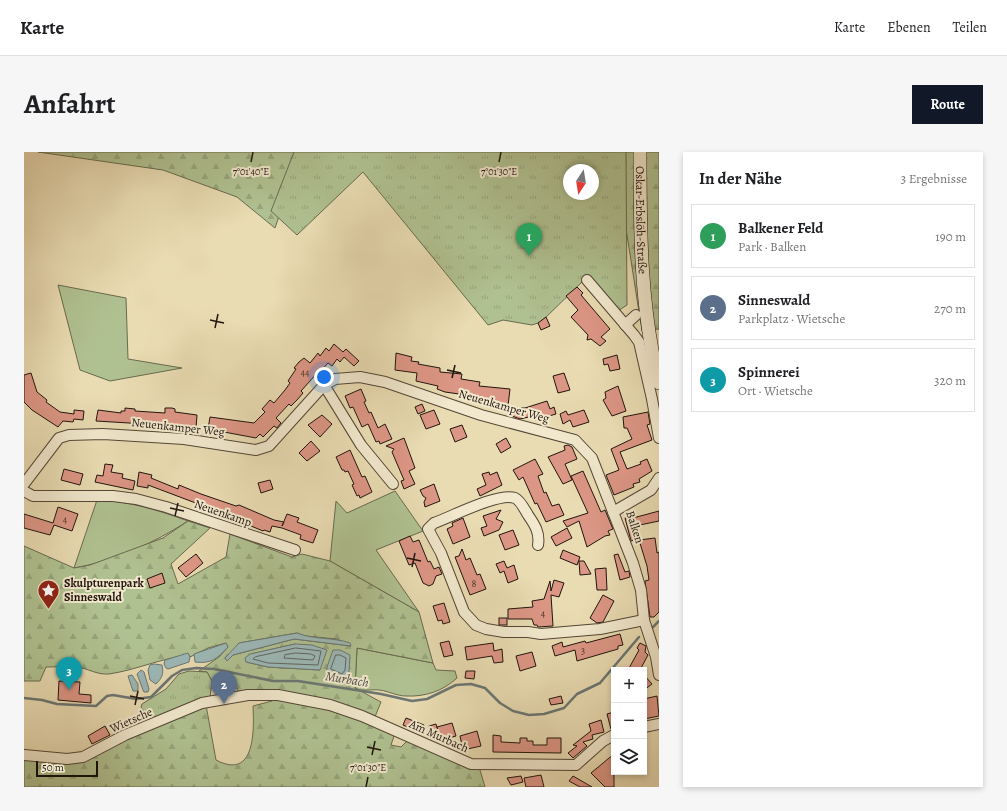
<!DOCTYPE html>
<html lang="de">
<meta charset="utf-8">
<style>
body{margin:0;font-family:Alegreya,serif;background:#f6f6f6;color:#202124}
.controls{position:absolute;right:12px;bottom:12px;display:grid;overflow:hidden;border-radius:0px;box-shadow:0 2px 6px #0003}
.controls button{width:36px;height:36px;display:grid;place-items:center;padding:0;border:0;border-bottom:1px solid #e0e0e0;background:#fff;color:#202124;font:20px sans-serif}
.compass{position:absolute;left:539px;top:12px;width:36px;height:36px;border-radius:50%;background:#fff;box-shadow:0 2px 6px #0003;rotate:192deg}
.scale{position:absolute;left:12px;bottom:10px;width:62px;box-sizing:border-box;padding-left:4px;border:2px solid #21140d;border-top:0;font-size:11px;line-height:14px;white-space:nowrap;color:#21140d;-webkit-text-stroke:3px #f1e8cd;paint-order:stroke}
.you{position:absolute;left:300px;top:225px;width:14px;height:14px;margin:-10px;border:3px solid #fff;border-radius:50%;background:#1a73e8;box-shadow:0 0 0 6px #1a73e833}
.badge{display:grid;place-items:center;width:26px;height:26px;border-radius:50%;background:#111827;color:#fff;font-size:13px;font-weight:700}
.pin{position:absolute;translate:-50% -33px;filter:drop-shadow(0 1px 2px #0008)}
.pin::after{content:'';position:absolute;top:21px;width:14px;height:12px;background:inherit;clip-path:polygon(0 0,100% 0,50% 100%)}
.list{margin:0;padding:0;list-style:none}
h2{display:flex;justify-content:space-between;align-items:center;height:52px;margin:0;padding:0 16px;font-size:17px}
h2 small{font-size:13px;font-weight:400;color:#757577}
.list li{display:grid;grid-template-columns:26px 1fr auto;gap:12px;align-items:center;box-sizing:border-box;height:64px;margin:0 8px 8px;padding:0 8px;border:1px solid #e0e0e0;border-radius:0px}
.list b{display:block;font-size:15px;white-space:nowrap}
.list p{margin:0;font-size:13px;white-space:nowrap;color:#757577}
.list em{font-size:13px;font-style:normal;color:#757577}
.icon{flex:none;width:22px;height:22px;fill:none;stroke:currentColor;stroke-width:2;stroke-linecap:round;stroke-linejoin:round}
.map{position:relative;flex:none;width:635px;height:635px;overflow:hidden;border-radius:0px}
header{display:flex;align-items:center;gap:24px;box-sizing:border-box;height:56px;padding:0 20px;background:#fff;border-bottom:1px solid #e0e0e0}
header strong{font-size:19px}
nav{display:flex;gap:22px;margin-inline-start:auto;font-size:14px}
.intro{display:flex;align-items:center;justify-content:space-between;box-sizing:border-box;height:96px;padding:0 24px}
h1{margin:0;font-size:28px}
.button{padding:10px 18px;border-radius:0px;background:#111827;color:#fff;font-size:14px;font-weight:700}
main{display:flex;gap:24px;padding:0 24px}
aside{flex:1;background:#fff;border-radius:0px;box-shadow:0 2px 6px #0003}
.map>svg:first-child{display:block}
.green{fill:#b0c191;stroke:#686a4f}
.forest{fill:url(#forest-firs);stroke:#686a4f;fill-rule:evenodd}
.park{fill:url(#park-tufts);stroke:#686a4f;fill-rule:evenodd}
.water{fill:#9cb8b7;stroke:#6b7673}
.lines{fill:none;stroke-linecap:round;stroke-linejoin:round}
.shore{stroke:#5e6662;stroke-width:1}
.stream{stroke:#6b7673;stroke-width:2.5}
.building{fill:#dc9685;stroke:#21140d}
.street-casing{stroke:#534636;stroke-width:12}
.secondary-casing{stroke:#21140d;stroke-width:14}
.street{stroke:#f1e8cd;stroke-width:10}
.secondary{stroke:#f1e8cd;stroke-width:13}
.ticks{fill:none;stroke:#21140d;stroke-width:1.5}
.labels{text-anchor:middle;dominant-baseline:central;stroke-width:4;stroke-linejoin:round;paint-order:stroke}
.number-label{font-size:10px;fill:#50342b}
.street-label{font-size:12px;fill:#21140d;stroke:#f1e8cd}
.poi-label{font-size:12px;font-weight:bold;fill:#21140d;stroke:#f1e8cd;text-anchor:start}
.water-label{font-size:13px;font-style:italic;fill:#4c4d48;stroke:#f1e8cd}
.ticks-label{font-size:10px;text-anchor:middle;fill:#21140d;stroke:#f1e8cd;stroke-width:4;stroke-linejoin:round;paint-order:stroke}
</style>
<header>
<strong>Karte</strong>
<nav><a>Karte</a><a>Ebenen</a><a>Teilen</a></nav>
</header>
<div class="intro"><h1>Anfahrt</h1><a class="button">Route</a></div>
<main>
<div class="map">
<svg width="635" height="635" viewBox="0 0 635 635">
<defs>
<pattern id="forest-firs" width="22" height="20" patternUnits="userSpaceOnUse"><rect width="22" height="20" fill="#b0c191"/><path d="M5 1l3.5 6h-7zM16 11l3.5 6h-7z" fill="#97a57c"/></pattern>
<pattern id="park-tufts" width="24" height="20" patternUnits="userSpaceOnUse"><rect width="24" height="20" fill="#b0c191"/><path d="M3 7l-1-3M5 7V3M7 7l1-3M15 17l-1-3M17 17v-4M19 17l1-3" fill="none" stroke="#97a57c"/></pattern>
</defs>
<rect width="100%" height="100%" fill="#e9dbb2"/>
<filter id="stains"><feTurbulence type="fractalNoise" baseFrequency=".005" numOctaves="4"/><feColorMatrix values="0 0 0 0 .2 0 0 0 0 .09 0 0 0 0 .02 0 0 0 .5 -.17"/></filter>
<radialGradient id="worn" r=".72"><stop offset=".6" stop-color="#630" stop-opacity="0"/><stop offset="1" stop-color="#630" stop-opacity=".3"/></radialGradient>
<g class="green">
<polygon points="34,133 102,146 104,207 158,216 86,229 56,218"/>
<polygon points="371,339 399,379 352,398 395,460 306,409 312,349 323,361"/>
<path d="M73,348C105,349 134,358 164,369C130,391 90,409 50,416Z"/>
<path d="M333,496L409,511L412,518L431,519L433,526C419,539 401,545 382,544C373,544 364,539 355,538C347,537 338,540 331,536Z"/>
</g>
<g class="forest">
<polygon points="14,0 277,0 251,76 213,45 139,18"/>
<polygon points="595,0 635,0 635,177 618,179 596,38"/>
<path d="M164,369L186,376L147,412L154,432L202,405L206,382L268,405L278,402L306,409L395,460L409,511L333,496L331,536L357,550L348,572L371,581L367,593L377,595L384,588L439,606L456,618L461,635H0V602L63,607L82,599L97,589L182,553L192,608C232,629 230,577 229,554L248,549L252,543L248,540L214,539L207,524L197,523L188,529L183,520L175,519L195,505L204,495L202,491L184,496L166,505L165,503C138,506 112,518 85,522C72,523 64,516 52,515C42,514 32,515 22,515L16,529H0V394L50,416L66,413L112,396L139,386ZM273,481L281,484L313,487L327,494L270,487L209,503L215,491ZM271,492L296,518L244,515L222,510L227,502Z"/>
</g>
<g class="park">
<path d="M270,0H602L603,153L594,159L559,129L517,170L508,173L479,168L464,173L339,20L273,83L247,59ZM545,18H569V42H545Z"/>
<polygon points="165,519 183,520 188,529 186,546 132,567 121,561 117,555 118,552 142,537 155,522"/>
</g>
<g class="water">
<path d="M273,481C291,488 309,485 326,491L327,494L270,487L209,503L203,509L201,506L215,491Z"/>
<path d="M202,491L204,495C193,507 187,512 171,510L170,502Z"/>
<polygon points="271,492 288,493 303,498 296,518 244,515 222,510 221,506 226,502"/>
<polygon points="309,498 316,498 326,503 325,519 322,526 317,527 303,520 303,515"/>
<polygon points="164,501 166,505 165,510 144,517 142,516 140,512 141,508"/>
<path d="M130,512L138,513C140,522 138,526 132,532L126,528L124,518L126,513Z"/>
<polygon points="117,518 120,520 125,537 124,540 120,540 119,538 113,522"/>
<polygon points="108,523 114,532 114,539 109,539 104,524"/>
</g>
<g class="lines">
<g class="shore">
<polygon points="272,496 297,499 294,513 244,511 229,507 231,505"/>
<polygon points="272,501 287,502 291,504 289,508 260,506 261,503"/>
<polygon points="312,503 316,503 322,506 321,518 318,522 307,517"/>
</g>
<g class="stream">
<polyline points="629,475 635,469"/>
<polyline points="0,546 18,548 33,552 72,554 83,544 89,543 112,547 127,545 148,524 158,518 172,516 190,517 249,529 274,529 357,542 388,549 403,547 432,533 447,532 461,536 476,551 489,559 505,563 520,562 540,556 553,542 576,531 615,485"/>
</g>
</g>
<g class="building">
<polygon points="553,135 559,141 557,143 586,177 577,185 582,189 576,194 567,187 563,188 564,183 547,165 554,158 542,144"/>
<polygon points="522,165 526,174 517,178 514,171"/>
<polygon points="310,192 319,200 322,197 335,209 330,214 320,205 316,210 313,207 308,214 304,211 296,220 295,219 277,239 279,241 273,248 267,254 265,252 252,266 257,271 253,276 250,274 239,285 236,282 232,286 184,277 186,265 230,271 241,260 238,257 246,248 250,251 261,238 266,231 264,229 272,217 270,216 275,210 280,206 286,211 294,201 296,204 302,196 305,199"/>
<polygon points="372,201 388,205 387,209 395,210 394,212 416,216 416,220 438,222 437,227 456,230 455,234 486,237 484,254 442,247 435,245 435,242 421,240 413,237 414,234 392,229 393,221 371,218"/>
<polygon points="593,203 596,217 586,219 584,212 580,213 579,207"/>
<polygon points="7,221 13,240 23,248 22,250 36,260 50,262 50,258 60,259 59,268 50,267 49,270 39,269 34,275 8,258 0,250 0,223"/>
<polygon points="540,221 546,238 534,241 529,224"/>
<polygon points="594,234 602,259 588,264 579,248 582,246 581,240"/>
<polygon points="337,237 342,249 340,250 345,261 347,260 354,276 361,272 368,287 356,292 355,289 352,290 344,272 338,275 329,255 326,256 321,244"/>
<polygon points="523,249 526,257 530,255 532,262 511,268 509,264 496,267 488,264 487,256 501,256"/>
<polygon points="398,252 401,259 394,262 391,255"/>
<polygon points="101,256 111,257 111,259 141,261 141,256 148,256 151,257 151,260 173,263 172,276 147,273 147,276 140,276 138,273 72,269 74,258 97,261 97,259 101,259"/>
<polygon points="410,258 416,272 402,277 396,263"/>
<polygon points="560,258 565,270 549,275 546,268 539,272 536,262 542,259 544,263"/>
<polygon points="624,260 626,272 623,273 628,288 596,300 603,317 617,312 616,310 623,307 628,319 615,327 616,330 609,332 610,335 590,343 582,323 595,318 587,297 608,287 603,276 600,276 599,265"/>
<polygon points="298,263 308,272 296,285 284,273"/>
<polygon points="438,273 443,285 431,290 426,277"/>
<polygon points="380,286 391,316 385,319 391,332 380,337 377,329 380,328 368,300 370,297 362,294"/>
<polygon points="482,286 487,295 477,301 472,292"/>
<polygon points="287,289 296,299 283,309 275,301"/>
<polygon points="544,293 548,295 553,307 541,312 548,328 539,332 524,305 541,298 540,294"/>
<polygon points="326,298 338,325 341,324 348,340 336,346 335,343 333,344 328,333 330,332 324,319 321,320 320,318 318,318 312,305"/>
<polygon points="511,307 519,322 514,324 520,341 522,340 528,354 535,352 540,363 522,370 513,351 511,352 499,325 495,328 489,318"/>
<polygon points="81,312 89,313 87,320 99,322 98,326 111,329 109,338 71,330 73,323 79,324"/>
<polygon points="40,317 59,322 56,333 37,328"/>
<polygon points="559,319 577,360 581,358 589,377 584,379 586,383 581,384 563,395 555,369 543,375 539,369 564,361 547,324"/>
<polygon points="115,320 128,323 127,326 154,337 155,333 177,342 212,354 215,353 250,368 260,370 258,374 263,362 275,366 273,370 294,378 289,391 276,387 277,383 258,376 248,374 246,380 240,378 239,379 215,369 181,358 177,353 124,333 124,336 113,334"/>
<polygon points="465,320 466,323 473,320 478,333 456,344 453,337 462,333 458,322"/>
<polygon points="246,328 249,337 237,341 234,331"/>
<polygon points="410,332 416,349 401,355 400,350 402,346 399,344 396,338"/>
<polygon points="34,355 54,362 48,379 30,373 26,383 0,376 0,362 29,371"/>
<polygon points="477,358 472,367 479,370 475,378 460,384 457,376 463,374 459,364"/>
<polygon points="635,359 635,369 611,374 614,387 607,389 601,366 609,364 609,366"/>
<polygon points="439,366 446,385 429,392 423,377 429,374 428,371"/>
<polygon points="543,376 548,386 532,394 527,385"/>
<polygon points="489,378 495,393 481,398 475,383"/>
<polygon points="386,384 389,390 395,388 404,410 406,409 410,417 415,415 418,422 412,424 409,432 405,434 399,431 391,411 385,413 375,389"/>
<polygon points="631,386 633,401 635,400 635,460 630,465 626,465 621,429 625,428 623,414 615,388"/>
<polygon points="438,397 442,408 446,406 453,423 456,422 462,437 446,443 431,405 435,404"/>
<polygon points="539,398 556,405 553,413 536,406"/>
<polygon points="172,402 179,411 162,425 154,416"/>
<polygon points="594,402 601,420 605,419 606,425 596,428 590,403"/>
<polygon points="480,409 483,416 490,413 494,427 484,431 480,419 476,421 472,412"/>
<polygon points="555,409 560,409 567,422 556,423"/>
<polygon points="582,416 583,438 573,438 571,417"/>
<polygon points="138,421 141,431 126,436 123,427"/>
<polygon points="530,428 540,431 535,445 527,443 529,474 514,475 513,473 510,473 508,467 484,467 484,457 509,455 508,449 520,447 526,429 527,439"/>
<polygon points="579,443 590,449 579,470 573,471 566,466"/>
<polygon points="420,451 426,470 419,472 418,468 414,469 409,454"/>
<rect x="475" y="466" width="8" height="7"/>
<polygon points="596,482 599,493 594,494 594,497 553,509 551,498 531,504 528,494 538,490 539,495 561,489 562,491"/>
<polygon points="425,489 429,503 420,505 416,491"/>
<polygon points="469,491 470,499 478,497 479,510 470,511 468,504 443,508 441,495"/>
<polygon points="616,491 622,494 621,500 624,503 616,518 604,518 615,498 613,496"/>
<polygon points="508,500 512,514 496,519 492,504"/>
<polygon points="442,519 451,519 450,527 441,526"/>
<polygon points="620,523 628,532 620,538"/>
<polygon points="35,529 56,530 55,542 67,543 67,551 34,548"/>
<polygon points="537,544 539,551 527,553 525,547"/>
<polygon points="633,544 635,564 620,567 620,547"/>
<polygon points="590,560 590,577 587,577 583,562"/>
<polygon points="382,566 400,573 397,581 379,573"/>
<polygon points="577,568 580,580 568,583 569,587 559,590 563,594 549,606 544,601 553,594 549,593 567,579 565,572"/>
<polygon points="428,571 432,584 416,588 413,575"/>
<polygon points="412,572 414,580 407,582 405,574"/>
<polygon points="81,574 86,583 68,592 64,584"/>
<polygon points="453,579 457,594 439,598 436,584"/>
<polygon points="469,583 477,584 477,590 496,591 496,586 503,586 503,589 509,589 509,593 523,593 523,586 537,586 537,601 469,600"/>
<polygon points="590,602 590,635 581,635 567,621"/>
<polygon points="517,623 520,635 502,635 500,626"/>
<polygon points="497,624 499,630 487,633 483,626"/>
<polygon points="549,624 568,635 556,635 545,629"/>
</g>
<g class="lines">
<defs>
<g id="street">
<polyline points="563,128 610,183 615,190 628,247 635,286"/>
<polyline points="601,173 612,163"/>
<polyline points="300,233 337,293 369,332"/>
<polyline points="0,332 35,286 45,283 79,282 160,287 232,298 245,294 300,233 311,227 336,225 361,230 457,263 551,288 568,306 609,411 617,438 620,468 632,505 635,523"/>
<polyline points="0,339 9,344 89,344 112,347 142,355 271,398"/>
<polyline points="589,360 627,338 635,326"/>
<path d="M514,393C516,381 511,373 504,363C501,358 496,348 491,346C475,340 427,365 410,371L404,377L417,401L440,460L452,473L462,477L480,480H504L517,482L576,477L620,468"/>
<polyline points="620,575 635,572"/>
<polyline points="0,603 43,607 59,605 101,583 178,551 224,543 254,543 306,553 338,564 447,612 552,613 579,589 590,583"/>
</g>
<g id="secondary">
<path id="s1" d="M616,0C616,77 616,155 635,231"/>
</g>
</defs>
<use href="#street" class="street-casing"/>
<use href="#secondary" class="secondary-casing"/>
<use href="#street" class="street"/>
<use href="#secondary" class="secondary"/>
</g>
<path class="ticks" d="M227,10L229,0M475,10L477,0M186,168L200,171M191,176L194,162M423,218L437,221M428,226L431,213M146,356L160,359M151,364L154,351M383,406L397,409M388,415L391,401M106,544L120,547M111,553L114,539M343,595L357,598M348,603L351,589M342,635L344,625"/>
<defs>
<symbol id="sight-pin" viewBox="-11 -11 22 30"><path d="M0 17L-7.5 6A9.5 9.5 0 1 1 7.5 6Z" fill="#8f2418" stroke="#f1e8cd"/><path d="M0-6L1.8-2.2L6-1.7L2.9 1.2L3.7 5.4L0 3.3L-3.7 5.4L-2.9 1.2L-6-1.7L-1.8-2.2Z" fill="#fff"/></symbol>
</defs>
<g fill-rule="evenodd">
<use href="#sight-pin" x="12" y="426" width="25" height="34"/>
</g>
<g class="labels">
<g class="number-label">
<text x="281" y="220">44</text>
<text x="41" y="367">4</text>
<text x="450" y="431">8</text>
<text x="519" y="461">4</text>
<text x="559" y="498">3</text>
</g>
<g class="street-label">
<text stroke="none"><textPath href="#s1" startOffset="68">Oskar-Erbslöh-Straße</textPath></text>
<text transform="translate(480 254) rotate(16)">Neuenkamper Weg</text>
<text transform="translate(154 275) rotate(6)">Neuenkamper Weg</text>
<text transform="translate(199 361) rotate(19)">Neuenkamp</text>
<text transform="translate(611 375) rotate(72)">Balken</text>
<text transform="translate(107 568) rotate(-24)">Wietsche</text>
<text transform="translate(415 584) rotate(24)">Am Murbach</text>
</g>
<g class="poi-label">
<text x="40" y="431">Skulpturenpark<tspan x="40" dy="14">Sinneswald</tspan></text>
</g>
<g class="water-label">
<text transform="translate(323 527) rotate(9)">Murbach</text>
</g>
</g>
<g class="ticks-label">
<text x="227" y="23">7°01'40"E</text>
<text x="475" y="23">7°01'30"E</text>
<text x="344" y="619">7°01'30"E</text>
</g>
<rect width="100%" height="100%" filter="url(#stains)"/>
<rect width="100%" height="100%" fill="url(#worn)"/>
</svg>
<div class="controls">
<button>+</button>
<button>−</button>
<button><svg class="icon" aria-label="layers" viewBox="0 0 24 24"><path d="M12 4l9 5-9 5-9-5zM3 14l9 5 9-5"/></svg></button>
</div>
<svg class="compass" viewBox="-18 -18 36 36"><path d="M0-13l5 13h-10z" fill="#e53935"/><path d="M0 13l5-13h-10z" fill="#757577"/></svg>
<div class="scale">50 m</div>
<div class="you"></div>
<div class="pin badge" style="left:505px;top:104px;background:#2e9e5b">1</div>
<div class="pin badge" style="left:200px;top:552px;background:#5c6f8a">2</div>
<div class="pin badge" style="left:45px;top:538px;background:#0f9aa8">3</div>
</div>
<aside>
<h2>In der Nähe<small>3 Ergebnisse</small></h2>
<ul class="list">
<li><span class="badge" style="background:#2e9e5b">1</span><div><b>Balkener Feld</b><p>Park · Balken</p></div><em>190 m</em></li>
<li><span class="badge" style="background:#5c6f8a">2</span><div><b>Sinneswald</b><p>Parkplatz · Wietsche</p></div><em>270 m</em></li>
<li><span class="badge" style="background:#0f9aa8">3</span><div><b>Spinnerei</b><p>Ort · Wietsche</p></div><em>320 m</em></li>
</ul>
</aside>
</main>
